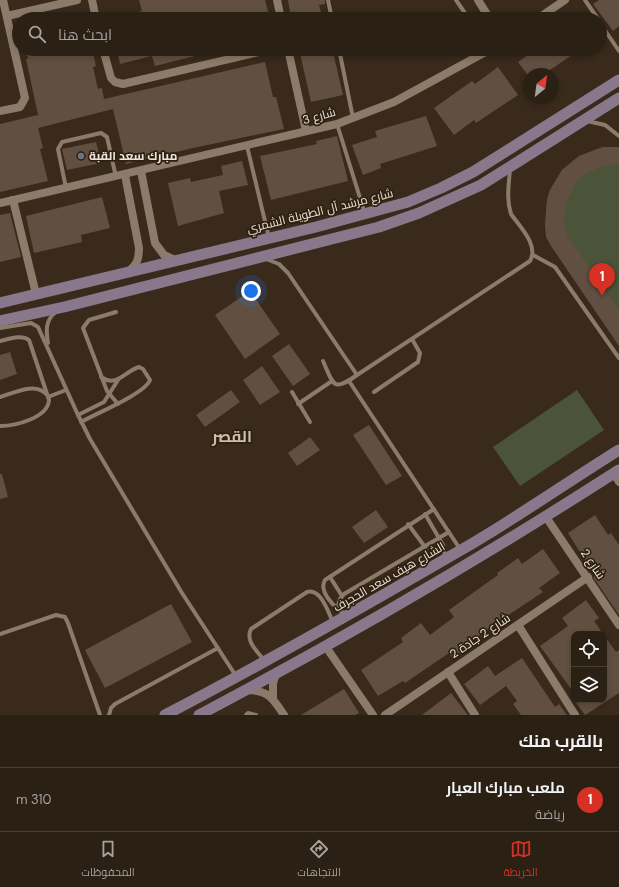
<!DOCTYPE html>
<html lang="ar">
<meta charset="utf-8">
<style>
body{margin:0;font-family:"DM Sans",Cairo,sans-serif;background:#33281d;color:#f1f3f6;direction:rtl}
.controls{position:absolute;right:12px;bottom:12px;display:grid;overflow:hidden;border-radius:8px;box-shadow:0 2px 6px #0003}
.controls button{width:36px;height:36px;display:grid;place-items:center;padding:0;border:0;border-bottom:1px solid #473e34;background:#2b2014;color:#f1f3f6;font:20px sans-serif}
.compass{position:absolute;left:523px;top:68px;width:36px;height:36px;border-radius:50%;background:#2b2014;box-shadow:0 2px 6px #0003;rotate:29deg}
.you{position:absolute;left:251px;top:291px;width:14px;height:14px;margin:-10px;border:3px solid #fff;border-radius:50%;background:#1a73e8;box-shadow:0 0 0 6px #1a73e833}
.badge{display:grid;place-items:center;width:26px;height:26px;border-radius:50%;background:#d93025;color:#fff;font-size:13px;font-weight:700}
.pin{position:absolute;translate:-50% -33px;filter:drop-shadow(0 1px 2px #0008)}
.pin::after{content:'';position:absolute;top:21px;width:14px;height:12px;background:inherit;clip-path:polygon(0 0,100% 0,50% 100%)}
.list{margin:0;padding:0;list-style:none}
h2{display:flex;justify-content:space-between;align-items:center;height:52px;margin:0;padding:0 16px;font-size:17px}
h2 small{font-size:13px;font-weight:400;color:#a6a3a0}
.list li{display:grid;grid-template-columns:26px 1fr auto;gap:12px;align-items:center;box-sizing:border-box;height:64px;padding:0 16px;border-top:1px solid #473e34}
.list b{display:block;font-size:15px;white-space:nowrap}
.list p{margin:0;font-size:13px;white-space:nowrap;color:#a6a3a0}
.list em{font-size:13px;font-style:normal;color:#a6a3a0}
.icon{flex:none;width:22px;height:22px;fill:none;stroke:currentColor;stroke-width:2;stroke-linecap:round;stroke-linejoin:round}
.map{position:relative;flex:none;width:619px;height:715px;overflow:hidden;direction:ltr}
.search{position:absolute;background:#2b2014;box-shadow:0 2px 6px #0003;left:12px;right:12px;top:12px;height:44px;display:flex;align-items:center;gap:10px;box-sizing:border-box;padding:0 14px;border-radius:22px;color:#a6a3a0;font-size:15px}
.sheet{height:116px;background:#2b2014}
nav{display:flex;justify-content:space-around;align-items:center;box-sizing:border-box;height:56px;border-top:1px solid #473e34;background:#2b2014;font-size:11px;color:#a6a3a0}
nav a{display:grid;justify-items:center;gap:2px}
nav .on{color:#d93025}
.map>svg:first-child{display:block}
.green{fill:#4b5438}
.building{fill:#615041}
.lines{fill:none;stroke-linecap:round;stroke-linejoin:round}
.lane{stroke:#8c7b6a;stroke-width:4}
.street{stroke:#8c7b6a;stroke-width:8}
.secondary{stroke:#89788c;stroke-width:11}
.worship-dot{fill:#6b7280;stroke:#2e2112;stroke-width:1.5}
.labels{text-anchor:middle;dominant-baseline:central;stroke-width:3.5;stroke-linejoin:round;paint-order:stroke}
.street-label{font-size:12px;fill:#eee4db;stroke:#2e2112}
.poi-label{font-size:12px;font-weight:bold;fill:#eee4db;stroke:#2e2112;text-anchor:start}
.district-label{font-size:16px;font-weight:bold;fill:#cebca9;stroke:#2e2112}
</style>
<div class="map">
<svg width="619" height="715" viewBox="0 0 619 715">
<rect width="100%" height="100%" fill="#392a1b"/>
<g class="green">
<polygon points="603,147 619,147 619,346 545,226 547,200 550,190 562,170 579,156"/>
<polygon points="577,390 604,430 520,486 493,447"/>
</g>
<g class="building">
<polygon points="139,0 265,0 270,19 119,19 119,17 142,11"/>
<polygon points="288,0 325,0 325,4 319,5 323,19 291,19"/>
<polygon points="599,0 619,0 619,26 613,31 593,4"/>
<polygon points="26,49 92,49 96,66 93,67 98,89 102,88 104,99 265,62 273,97 276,97 284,129 193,148 126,164 113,109 38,128 43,148 40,149 48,181 0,192 0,124 38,115 26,59 28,59"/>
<polygon points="117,49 215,49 215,51 155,66 152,56 120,64"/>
<polygon points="299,49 330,49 331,52 333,52 343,95 311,102"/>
<polygon points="536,49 581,49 544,74 527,74 518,62"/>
<polygon points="498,67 518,95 476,123 474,120 454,135 434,108 472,81 475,84"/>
<polygon points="426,116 437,146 380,164 381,168 363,175 352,145 377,137 375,131"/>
<polygon points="337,136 348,181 271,200 260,156 317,144 316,141"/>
<polygon points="96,142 101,163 67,170 62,149"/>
<polygon points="603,147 619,147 619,163 598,168 583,175 577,181 567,199 564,221 567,235 619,311 619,346 551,246 546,237 545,226 547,200 550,190 562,170 579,156"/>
<polygon points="242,161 248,185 219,191 224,213 178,226 168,183 190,178 191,182 223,175 221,166"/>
<polygon points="102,197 110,228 81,235 82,242 34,253 26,216"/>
<polygon points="10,213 21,257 0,262 0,215"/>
<polygon points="250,291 280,334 245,359 215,315"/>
<polygon points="289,344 310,374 293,386 272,356"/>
<polygon points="10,352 17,374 0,380 0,355"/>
<polygon points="262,366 280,392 260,405 243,380"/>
<polygon points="231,390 240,402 205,427 196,415"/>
<polygon points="369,425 402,476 386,485 353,435"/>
<polygon points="310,437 320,450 297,466 288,453"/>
<polygon points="0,474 2,474 8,497 0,499"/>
<polygon points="376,510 388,527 364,543 352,527"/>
<polygon points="595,515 608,535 611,533 619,545 619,615 593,577 595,576 568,533"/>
<polygon points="543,549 560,573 539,588 543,592 492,626 471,642 473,645 453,659 449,653 405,683 403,681 378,696 361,670 403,642 401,638 421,623 430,635 454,617 449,610 498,575 497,573 518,558 522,564"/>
<polygon points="586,600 599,618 594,621 603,634 574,634 574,693 540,646 568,626 562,618"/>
<polygon points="171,604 192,642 105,688 85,650"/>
<polygon points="604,635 616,652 619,650 619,693 585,715 574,700 604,700"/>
<polygon points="522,658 555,707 559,704 567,715 521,715 513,704 517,701 506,686 480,705 464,684 488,666 495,676"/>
<polygon points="344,689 359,713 355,715 301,715"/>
<polygon points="451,693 468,715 422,715"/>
</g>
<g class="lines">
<g class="lane">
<polyline points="328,0 332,19"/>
<polyline points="456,0 469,19"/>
<polyline points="585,0 598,19"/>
<polyline points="600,23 619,51"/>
<polyline points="339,49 353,118"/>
<polyline points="587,121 605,125 619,136"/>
<polyline points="337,124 365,214"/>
<polyline points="247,146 269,238"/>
<polyline points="66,188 58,149 62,142 101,133 107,137 116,177"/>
<polyline points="533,255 555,267 619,358"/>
<path d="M266,259L279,264L288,273L357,375L530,261C539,245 520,227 511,214C506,199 509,184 510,169"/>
<polyline points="116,312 89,320 83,328 107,391 118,404"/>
<polyline points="0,328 31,323 38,327 78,415 90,439 182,593 236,676"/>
<path d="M0,341C9,339 21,334 29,340L49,400C48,418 15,426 0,426"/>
<path d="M48,343C46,331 45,320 56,312"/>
<path d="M323,361C334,386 333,392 357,375"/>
<polyline points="349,381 460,549"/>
<polyline points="292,392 310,422"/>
<polyline points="374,392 418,362 420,353 412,339"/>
<path d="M0,397C14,393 35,382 46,394"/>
<polyline points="48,397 66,390"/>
<polyline points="298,404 332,381"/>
<polyline points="78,415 104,402 118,380"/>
<path d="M81,422C95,414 146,393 150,380L143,369L139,367C125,371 117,388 101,377"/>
<polyline points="425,514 443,545 445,556"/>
<polyline points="408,524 425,547"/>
<polyline points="330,577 342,596"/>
<polyline points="337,609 340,599 344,594 449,532"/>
<path d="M346,614C335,609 318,591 325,580L434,509"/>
<polyline points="0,634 56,615 65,617 68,623 100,715"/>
<path d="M264,660C257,651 245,641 251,629L307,592C321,588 328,612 333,622"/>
<polyline points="109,715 111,708 115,704 218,648"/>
<polyline points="246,715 248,713 256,715"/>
</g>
<g class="street">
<polyline points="92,0 96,19"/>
<polyline points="277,0 281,19"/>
<polyline points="478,0 490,19"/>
<polyline points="7,16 77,0"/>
<polyline points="537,19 565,0"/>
<polyline points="103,49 111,78 115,82 123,84 272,49"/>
<polyline points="288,49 306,131"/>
<polyline points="0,111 20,107 25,98 3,0"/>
<polyline points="141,171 155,243 164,255 175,260"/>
<path d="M125,175L139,248C139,259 137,264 129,271"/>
<polyline points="13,200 36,294"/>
<polyline points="0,203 337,124 394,102 491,49"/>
<polyline points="614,474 619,482"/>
<polyline points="546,517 619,625"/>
<polyline points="518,625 575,715"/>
<polyline points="326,647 373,715"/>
<polyline points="448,672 475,715"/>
<path d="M246,690C268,690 273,698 284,715"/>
<polyline points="273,698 273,683 276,674"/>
<polyline points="385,715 588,577"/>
</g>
<g class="secondary">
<polyline points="0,303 316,227 408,202 441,188 473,172 619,80"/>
<polyline points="0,321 64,307 379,227 419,213 481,185 619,98"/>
<path d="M165,715C265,663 363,607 461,550C515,519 566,483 619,450"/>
<path d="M199,715C343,639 482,558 619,470"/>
</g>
</g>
<circle class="worship-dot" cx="81" cy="156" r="4"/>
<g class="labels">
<g class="street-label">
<text transform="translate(319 116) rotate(-15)">شارع 3</text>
<text transform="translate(320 211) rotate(-14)">شارع مرشد آل الطويلة الشمري</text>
<text transform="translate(593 564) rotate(56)">شارع 2</text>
<text transform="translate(389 577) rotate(-30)">الشارع هيف سعد الحجرف</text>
<text transform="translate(480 636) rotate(-34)">شارع 2 جادة 2</text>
</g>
<g class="poi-label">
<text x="89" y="156">مبارك سعد القبة</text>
</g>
<g class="district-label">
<text x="232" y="436">القصر</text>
</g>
</g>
</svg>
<div class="controls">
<button><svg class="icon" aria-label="locate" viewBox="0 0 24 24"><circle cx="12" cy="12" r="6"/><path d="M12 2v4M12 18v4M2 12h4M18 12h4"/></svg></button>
<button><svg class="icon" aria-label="layers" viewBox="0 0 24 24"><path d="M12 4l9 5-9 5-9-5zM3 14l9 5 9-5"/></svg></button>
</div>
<svg class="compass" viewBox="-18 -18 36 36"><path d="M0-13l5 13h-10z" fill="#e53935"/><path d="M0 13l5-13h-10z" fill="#a6a3a0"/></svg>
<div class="you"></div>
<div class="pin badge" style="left:602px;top:296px">1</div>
<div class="search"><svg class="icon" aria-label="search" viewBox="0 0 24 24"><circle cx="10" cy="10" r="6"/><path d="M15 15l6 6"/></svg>ابحث هنا</div>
</div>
<section class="sheet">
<h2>بالقرب منك<small></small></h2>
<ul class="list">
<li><span class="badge">1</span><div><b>ملعب مبارك العيار</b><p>رياضة</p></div><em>310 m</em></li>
</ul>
</section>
<nav>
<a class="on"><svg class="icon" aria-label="map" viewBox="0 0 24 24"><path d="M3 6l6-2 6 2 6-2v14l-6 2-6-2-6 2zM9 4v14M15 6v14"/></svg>الخريطة</a>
<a><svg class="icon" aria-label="directions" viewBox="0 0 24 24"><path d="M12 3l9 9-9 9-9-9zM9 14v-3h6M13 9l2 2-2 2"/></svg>الاتجاهات</a>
<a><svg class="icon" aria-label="saved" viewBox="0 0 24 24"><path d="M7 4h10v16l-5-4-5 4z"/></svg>المحفوظات</a>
</nav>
